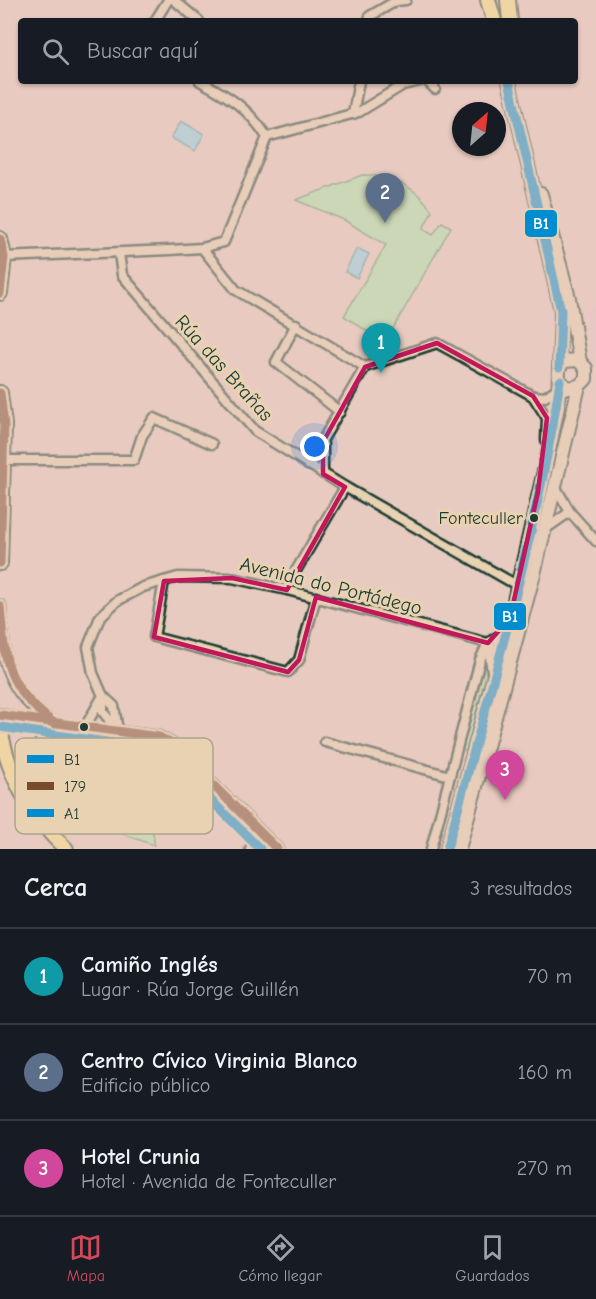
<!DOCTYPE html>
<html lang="es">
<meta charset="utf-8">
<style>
body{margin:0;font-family:"Comic Neue",sans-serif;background:#242831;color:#f1f3f6}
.compass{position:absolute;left:452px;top:102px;width:54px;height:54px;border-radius:50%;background:#171b24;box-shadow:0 2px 4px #0004;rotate:27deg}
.you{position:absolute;left:315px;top:447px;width:21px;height:21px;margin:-15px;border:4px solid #fff;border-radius:50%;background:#1a73e8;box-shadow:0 0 0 9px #1a73e833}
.badge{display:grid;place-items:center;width:39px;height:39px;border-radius:50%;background:#d1495b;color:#fff;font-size:20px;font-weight:700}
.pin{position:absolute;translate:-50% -50px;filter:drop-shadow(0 2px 3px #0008)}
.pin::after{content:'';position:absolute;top:32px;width:21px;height:18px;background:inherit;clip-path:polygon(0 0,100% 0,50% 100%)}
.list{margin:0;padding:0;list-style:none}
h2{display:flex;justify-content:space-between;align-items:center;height:78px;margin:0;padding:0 24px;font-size:26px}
h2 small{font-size:20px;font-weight:400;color:#9ea1a6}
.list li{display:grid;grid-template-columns:39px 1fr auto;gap:18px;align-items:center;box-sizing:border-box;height:96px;padding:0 24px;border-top:2px solid #363941}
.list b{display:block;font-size:22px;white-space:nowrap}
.list p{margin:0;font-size:20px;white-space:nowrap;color:#9ea1a6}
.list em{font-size:20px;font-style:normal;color:#9ea1a6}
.icon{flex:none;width:33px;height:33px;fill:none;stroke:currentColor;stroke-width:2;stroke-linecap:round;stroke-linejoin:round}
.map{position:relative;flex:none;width:596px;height:849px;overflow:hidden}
.search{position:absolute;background:#171b24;box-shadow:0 2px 4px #0004;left:18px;right:18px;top:18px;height:66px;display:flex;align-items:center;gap:15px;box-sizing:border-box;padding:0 21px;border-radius:6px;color:#9ea1a6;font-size:22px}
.sheet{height:366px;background:#171b24}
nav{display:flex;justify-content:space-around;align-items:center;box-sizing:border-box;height:84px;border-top:2px solid #363941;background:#171b24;font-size:16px;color:#9ea1a6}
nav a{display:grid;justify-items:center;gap:3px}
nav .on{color:#d1495b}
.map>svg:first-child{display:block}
.built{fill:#e7c6ca}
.green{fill:#aae7ad;stroke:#649270;stroke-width:1.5}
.water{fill:#8ad4eb;stroke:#5f98a2;stroke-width:1.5}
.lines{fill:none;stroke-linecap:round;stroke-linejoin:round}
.minor-casing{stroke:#1f3d34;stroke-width:13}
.tertiary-casing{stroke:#1f3d34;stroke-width:15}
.secondary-casing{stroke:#1f3d34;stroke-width:16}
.primary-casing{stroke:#1f3d34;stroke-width:18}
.trunk-casing{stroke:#1f3d34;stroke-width:18}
.minor{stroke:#e9d2b2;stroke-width:8}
.tertiary{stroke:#e9d2b2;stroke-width:10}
.secondary{stroke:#e9d2b2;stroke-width:12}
.primary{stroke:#f7e281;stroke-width:14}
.trunk{stroke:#f7e281;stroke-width:14}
.bus-1-casing{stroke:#e9d2b2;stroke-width:14}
.bus-2-casing{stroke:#e9d2b2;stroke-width:14}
.bus-3-casing{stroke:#e9d2b2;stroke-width:14}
.bus-1{stroke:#008cd1;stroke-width:9}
.bus-2{stroke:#7a4b2a;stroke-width:9}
.bus-3{stroke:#008cd1;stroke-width:9}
.marked{fill:none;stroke:#c2185b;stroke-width:4.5;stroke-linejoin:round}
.bus-dot{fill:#1f3d34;stroke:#e9d2b2;stroke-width:2}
.labels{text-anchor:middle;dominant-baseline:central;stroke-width:6;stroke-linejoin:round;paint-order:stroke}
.bus-label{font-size:18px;fill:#1f3d34;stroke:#e9d2b2;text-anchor:end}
.street-label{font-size:20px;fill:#1f3d34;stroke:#e9d2b2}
.key{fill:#e9d2b2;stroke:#aca58c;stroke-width:1.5}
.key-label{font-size:16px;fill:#1f3d34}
.line-badge{stroke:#e9d2b2;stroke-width:2}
.badge-label{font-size:16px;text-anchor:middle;font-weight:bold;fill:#fff}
</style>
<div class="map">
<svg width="596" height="849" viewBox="0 0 596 849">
<rect width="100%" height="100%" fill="#e8cbc0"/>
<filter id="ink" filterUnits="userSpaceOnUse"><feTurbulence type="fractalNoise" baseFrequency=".0167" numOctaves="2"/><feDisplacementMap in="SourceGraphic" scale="12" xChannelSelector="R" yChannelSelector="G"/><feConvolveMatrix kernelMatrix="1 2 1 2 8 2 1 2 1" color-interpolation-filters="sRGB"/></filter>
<g filter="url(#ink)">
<polygon class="built" points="592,305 596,305 596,369 590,361 584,313"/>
<g class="green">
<path d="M362,175C391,175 415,185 432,211L423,229L433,235L442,222L451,227L385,343L344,316L386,245L344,220L296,200Z"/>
<polygon points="486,659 487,670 466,751 462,750"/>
<path d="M132,814C148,819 155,828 154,845L108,829L118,818Z"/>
</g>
<g class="water">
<polygon points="181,121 204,134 195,151 171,138"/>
<polygon points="357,248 369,254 357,278 345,272"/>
</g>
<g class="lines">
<defs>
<g id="minor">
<polyline points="174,0 199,21"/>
<polyline points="155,21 168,0"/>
<polyline points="369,21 370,16 396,1 406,0"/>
<polyline points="427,81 435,89"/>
<polyline points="353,114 359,81"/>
<polyline points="267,137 359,112 403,85 420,81"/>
<polyline points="202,248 236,290 365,367"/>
<polyline points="119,253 122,275 255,431 345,487 520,587"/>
<path d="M4,257L170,250L202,248L224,242L267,137C248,108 230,97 200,81"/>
<polyline points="296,324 276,362 340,412"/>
<polyline points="533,396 545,397 559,387"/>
<polyline points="3,460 134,460 142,436 154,418 212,444"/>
<polyline points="308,465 365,367 437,343 533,396 547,418 546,440"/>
<polyline points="323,474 323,444"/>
<polyline points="570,512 596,541"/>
<polyline points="544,530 570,512 555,486"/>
<polyline points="164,581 154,637 288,672 299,660 316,597"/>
<polyline points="287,590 291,579 345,487"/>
<polyline points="488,643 492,672"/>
<polyline points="502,650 497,637 488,643 494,649 504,644"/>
<polyline points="103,696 103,712 118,731"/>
<polyline points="85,727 101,699"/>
<polyline points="118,731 114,706 103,696 93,673 88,647 100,617 117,601 143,587 178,577 232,578 287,590 488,643"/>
<polyline points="325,742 450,776"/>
<polyline points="250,849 259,830"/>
<polyline points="431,849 480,660 488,643"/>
</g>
<g id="tertiary">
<path d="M0,606C5,666 3,686 54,724"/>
<polyline points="0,715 38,722 159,737 173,745 277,849"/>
<path d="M23,793C26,765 37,745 55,724"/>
</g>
<g id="secondary">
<polyline points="509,81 561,311 559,367"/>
<polyline points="541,194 569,298 580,362"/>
<polyline points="447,849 510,618 551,441 558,407 559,367 565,361 578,360 586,368 586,379 579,386 568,388 560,381"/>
<polyline points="459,849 534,574 579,386"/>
</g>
<g id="primary">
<polyline points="488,0 494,21"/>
<polyline points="508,0 510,21"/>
</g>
<g id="trunk">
<polyline points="0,239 4,257 0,293"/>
<polyline points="0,393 4,425 0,563"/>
<path d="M0,727C7,774 31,816 66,849"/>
</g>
</defs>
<use href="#minor" class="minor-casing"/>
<use href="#tertiary" class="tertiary-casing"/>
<use href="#secondary" class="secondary-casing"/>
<use href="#primary" class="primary-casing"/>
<use href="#trunk" class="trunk-casing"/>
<use href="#minor" class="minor"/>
<use href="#tertiary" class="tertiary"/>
<use href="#secondary" class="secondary"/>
<use href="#primary" class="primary"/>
<use href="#trunk" class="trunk"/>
<defs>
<g id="bus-1">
<polyline points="509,81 561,311 559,367"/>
<path d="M447,849C489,694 536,540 560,381"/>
</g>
<g id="bus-2">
<polyline points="0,239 4,257 0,293"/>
<polyline points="0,393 4,425 0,563"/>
<path d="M0,606C5,665 6,686 55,724"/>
<polyline points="0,715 159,737 173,745 277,849"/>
</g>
<polyline id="bus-3" points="0,727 155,749 166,755 260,849"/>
</defs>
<use href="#bus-1" class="bus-1-casing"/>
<use href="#bus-2" class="bus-2-casing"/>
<use href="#bus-3" class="bus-3-casing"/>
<use href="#bus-1" class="bus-1"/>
<use href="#bus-2" class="bus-2"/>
<use href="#bus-3" class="bus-3"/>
</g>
</g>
<path d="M0 0H596V849H0ZM437,343L533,396L547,418L538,492L510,618L488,643L316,597L299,660L288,672L154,637L164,581L232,578L287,590L345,487L323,474V442L365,367Z" fill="#e8cbc0" fill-opacity=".55" fill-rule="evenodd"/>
<path class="marked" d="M437,343L533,396L547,418L538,492L510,618L488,643L316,597L299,660L288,672L154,637L164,581L232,578L287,590L345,487L323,474V442L365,367Z"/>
<g class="bus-dot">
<circle cx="534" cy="518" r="5"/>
<circle cx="84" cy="727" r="5"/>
</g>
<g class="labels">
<g class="bus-label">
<text x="523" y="518">Fonteculler</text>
</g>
<g class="street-label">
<text transform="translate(224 368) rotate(48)">Rúa das Brañas</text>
<text transform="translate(331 586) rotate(14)">Avenida do Portádego</text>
</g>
</g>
<rect x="15" y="738" width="198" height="96" rx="9" class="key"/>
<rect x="27" y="755" width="27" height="8" fill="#008cd1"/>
<rect x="27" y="782" width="27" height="8" fill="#7a4b2a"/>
<rect x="27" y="809" width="27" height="8" fill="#008cd1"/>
<g class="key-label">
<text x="64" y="765">B1</text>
<text x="64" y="792">179</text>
<text x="64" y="819">A1</text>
</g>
<g class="line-badge">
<rect x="524" y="209" width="34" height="29" rx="6" fill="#008cd1"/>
<rect x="493" y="602" width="34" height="29" rx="6" fill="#008cd1"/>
</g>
<g class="badge-label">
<text x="541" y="229">B1</text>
<text x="510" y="622">B1</text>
</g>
</svg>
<svg class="compass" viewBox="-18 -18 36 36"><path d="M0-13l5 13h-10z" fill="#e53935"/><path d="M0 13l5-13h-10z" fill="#9ea1a6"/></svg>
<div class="you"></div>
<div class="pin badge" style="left:381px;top:373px;background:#0f9aa8">1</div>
<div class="pin badge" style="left:385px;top:223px;background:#5c6f8a">2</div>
<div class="pin badge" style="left:505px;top:800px;background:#d1479c">3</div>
<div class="search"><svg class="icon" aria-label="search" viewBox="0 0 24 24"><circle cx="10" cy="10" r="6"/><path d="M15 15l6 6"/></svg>Buscar aquí</div>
</div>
<section class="sheet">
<h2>Cerca<small>3 resultados</small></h2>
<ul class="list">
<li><span class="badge" style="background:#0f9aa8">1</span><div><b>Camiño Inglés</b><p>Lugar · Rúa Jorge Guillén</p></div><em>70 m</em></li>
<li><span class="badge" style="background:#5c6f8a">2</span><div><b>Centro Cívico Virginia Blanco</b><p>Edificio público</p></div><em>160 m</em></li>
<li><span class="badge" style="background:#d1479c">3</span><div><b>Hotel Crunia</b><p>Hotel · Avenida de Fonteculler</p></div><em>270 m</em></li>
</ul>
</section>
<nav>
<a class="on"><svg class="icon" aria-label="map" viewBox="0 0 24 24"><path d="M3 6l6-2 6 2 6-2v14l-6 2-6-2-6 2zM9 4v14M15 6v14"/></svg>Mapa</a>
<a><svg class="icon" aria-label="directions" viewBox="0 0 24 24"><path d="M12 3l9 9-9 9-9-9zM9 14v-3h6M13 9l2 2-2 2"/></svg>Cómo llegar</a>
<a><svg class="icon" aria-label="saved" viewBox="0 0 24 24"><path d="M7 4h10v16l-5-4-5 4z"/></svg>Guardados</a>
</nav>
